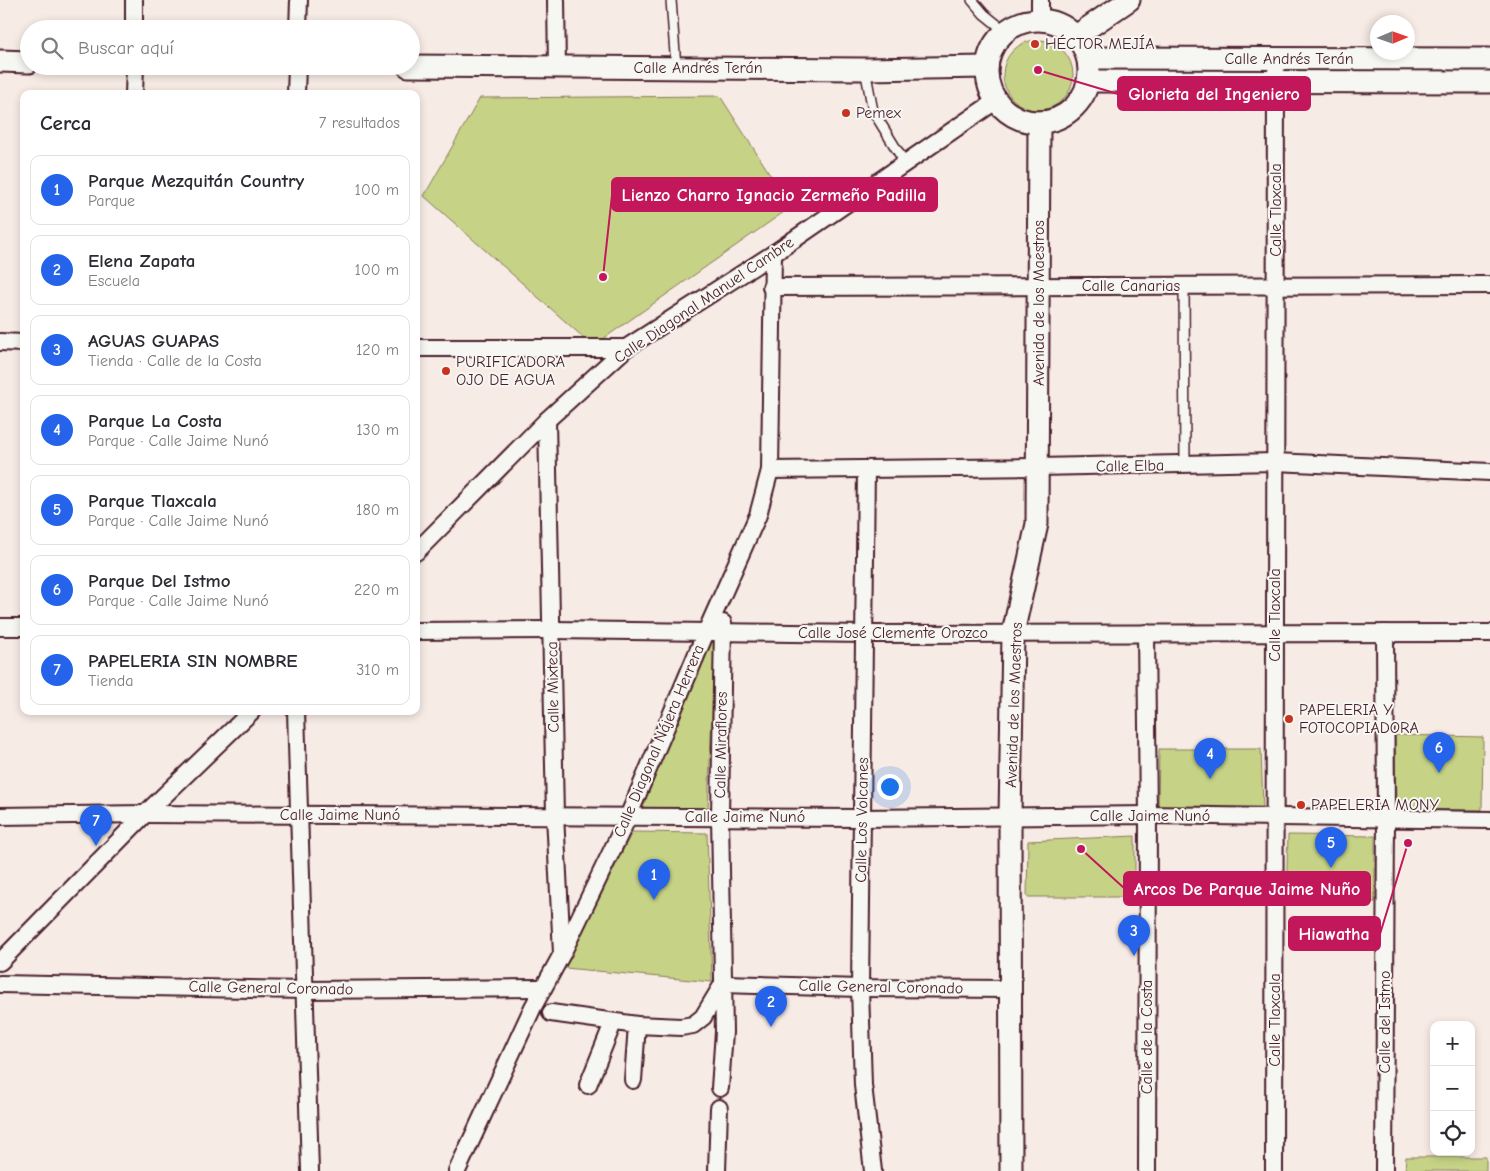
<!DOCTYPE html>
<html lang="es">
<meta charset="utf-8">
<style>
body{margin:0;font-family:"Comic Neue",sans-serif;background:#f7f7f7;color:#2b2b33}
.controls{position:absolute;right:15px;bottom:15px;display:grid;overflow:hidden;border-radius:10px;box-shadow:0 2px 8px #0003}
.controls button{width:45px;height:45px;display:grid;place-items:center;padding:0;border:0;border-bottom:1px solid #e1e1e2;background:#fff;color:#2b2b33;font:25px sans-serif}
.compass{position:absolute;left:1370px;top:15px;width:45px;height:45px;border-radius:50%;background:#fff;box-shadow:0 2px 8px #0003;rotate:88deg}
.you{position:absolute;left:889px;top:786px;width:18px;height:18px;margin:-12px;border:4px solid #fff;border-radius:50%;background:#1a73e8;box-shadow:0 0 0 8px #1a73e833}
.badge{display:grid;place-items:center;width:32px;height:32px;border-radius:50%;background:#2563eb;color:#fff;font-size:16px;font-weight:700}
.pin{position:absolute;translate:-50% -41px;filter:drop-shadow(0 1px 2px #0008)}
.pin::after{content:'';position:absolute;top:26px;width:18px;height:15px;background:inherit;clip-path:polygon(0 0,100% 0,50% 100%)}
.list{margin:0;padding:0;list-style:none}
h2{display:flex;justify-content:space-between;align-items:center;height:65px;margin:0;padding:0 20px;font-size:21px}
h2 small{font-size:16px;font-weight:400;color:#7c7c81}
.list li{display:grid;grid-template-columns:32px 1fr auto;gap:15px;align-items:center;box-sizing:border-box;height:70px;margin:0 10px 10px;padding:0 10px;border:1px solid #e1e1e2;border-radius:10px}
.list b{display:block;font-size:19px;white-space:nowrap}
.list p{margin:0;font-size:16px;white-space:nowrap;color:#7c7c81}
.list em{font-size:16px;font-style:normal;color:#7c7c81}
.icon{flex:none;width:28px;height:28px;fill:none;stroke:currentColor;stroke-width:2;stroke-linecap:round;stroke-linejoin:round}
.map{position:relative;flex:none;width:1490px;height:1171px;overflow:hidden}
.search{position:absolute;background:#fff;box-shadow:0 2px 8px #0003;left:20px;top:20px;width:400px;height:55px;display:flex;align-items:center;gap:12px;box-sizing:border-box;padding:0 18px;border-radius:28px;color:#7c7c81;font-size:19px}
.panel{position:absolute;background:#fff;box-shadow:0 2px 8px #0003;left:20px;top:90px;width:400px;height:625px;border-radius:10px}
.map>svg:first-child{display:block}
.green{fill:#c6d386;stroke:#887958}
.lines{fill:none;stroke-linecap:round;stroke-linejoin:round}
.service-casing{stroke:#4a1f2b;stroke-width:12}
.minor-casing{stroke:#4a1f2b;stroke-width:20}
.tertiary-casing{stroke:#4a1f2b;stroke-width:25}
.service{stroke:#f6f6f2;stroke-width:9}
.minor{stroke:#f6f6f2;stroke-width:16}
.tertiary{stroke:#f6f6f2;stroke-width:21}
.poi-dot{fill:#c8321e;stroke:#f6f6f2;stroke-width:2}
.labels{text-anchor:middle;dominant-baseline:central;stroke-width:4;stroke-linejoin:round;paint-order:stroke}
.poi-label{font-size:16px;fill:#4a1f2b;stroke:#f6f6f2;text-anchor:start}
.street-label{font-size:16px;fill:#4a1f2b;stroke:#f6f6f2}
.leader{fill:none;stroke:#c2185b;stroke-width:2}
.callout-dot{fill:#c2185b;stroke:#f6f6f2;stroke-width:2}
.callout{fill:#c2185b;stroke:#c2185b;stroke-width:2}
.callout-label{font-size:18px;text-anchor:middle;font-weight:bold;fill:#fff}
</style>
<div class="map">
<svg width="1490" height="1171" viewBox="0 0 1490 1171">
<rect width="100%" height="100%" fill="#f7ebe5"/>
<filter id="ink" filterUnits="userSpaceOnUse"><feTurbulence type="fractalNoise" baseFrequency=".02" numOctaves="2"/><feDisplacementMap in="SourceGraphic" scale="10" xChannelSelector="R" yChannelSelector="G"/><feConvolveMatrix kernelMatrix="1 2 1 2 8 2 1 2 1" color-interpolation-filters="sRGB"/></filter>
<g filter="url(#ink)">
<g class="green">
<circle cx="1038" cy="75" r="35"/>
<polygon points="720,96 791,207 593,346 424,196 480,98"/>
<polygon points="708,638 715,638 708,809 639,809"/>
<polygon points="1395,735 1483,737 1482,810 1396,809"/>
<polygon points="1159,749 1261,749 1263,808 1158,809"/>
<polygon points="632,832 707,833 712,982 565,968"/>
<polygon points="1288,835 1375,836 1375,902 1286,900"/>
<polygon points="1135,836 1135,897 1027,897 1028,841"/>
<polygon points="1406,1157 1486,1157 1486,1171 1405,1171"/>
</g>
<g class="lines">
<defs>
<g id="service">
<polyline points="671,0 676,67"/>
<polyline points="972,0 984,14 1005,31"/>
<polyline points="865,69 873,111 905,163"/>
<polyline points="1184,286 1185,464"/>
</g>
<g id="minor">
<polyline points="134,0 134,29"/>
<polyline points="556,0 557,68"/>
<polyline points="1040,20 1040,0"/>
<polyline points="298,29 299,0"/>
<polyline points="134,94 135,66"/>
<polyline points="296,94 297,66"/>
<polyline points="771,287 1490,285"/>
<polyline points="0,342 24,343"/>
<polyline points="416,348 626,348"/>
<polyline points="547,420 555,815 562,953"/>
<polyline points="866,469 860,988 863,1085 873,1171"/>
<polyline points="770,470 1038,467 1275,462 1490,472"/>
<polyline points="416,552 547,420 626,348 773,254 997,100"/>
<polyline points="0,627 24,627"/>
<polyline points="416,631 552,630 865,634 1490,633"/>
<polyline points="1146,633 1148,815 1147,1171"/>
<polyline points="296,711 310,1171"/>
<polyline points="0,816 145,814 862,818 1148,815 1490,820"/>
<polyline points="0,962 145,814 252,711"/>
<polyline points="0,984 304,990 543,988"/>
<polyline points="723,984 860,988 1010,989"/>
<polyline points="551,1013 637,1025 681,1027 693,1025 703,1017 723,984"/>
<polyline points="633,1080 637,1025"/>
<polyline points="588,1085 613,1023"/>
<polyline points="720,1088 724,1032 720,817 723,623"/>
<polyline points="457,1171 533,1007 562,954 628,817 706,632 758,515 770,470 773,254"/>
<polyline points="717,1171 719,1108"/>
<polyline points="1274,1171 1276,71"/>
<polyline points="1384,1171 1386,819 1385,633"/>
</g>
<g id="tertiary">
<circle cx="1038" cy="71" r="51"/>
<polyline points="1076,36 1129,0"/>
<polyline points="1088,58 1490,59"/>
<polyline points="0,61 29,62"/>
<polyline points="408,66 865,69 987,67"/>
<polyline points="1088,81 1490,82"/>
<polyline points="1011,1171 1010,818 1013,633 1037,524 1039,122"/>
</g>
</defs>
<use href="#service" class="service-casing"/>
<use href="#minor" class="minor-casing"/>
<use href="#tertiary" class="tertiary-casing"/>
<use href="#service" class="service"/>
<use href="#minor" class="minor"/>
<use href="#tertiary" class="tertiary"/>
</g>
</g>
<g class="poi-dot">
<circle cx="1035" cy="44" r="5"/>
<circle cx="846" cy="113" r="5"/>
<circle cx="446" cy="371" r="5"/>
<circle cx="1289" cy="719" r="5"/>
<circle cx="1301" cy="805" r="5"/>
</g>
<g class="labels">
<g class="poi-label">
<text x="1045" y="44">HÉCTOR MEJÍA</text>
<text x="856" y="113">Pemex</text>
<text x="456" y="362">PURIFICADORA<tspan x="456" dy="18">OJO DE AGUA</tspan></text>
<text x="1299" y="710">PAPELERIA Y<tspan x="1299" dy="18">FOTOCOPIADORA</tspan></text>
<text x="1311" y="805">PAPELERIA MONY</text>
</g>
<g class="street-label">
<text x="1289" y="59">Calle Andrés Terán</text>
<text x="698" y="68">Calle Andrés Terán</text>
<text transform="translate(1276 210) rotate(-90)">Calle Tlaxcala</text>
<text x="1131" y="286">Calle Canarias</text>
<text transform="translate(704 300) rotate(-34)">Calle Diagonal Manuel Cambre</text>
<text transform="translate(1039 303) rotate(-90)">Avenida de los Maestros</text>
<text transform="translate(1130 466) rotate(-1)">Calle Elba</text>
<text transform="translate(1275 615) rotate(-90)">Calle Tlaxcala</text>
<text x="893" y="633">Calle José Clemente Orozco</text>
<text transform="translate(553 687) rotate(-91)">Calle Mixteca</text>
<text transform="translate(1014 705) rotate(-88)">Avenida de los Maestros</text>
<text transform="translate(659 741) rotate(-67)">Calle Diagonal Nájera Herrera</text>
<text transform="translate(721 745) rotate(-89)">Calle Miraflores</text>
<text x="340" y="815">Calle Jaime Nunó</text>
<text x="1150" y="816">Calle Jaime Nunó</text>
<text x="745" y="817">Calle Jaime Nunó</text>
<text transform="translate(862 820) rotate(-89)">Calle Los Volcanes</text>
<text transform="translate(881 987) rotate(1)">Calle General Coronado</text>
<text transform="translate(271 988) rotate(1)">Calle General Coronado</text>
<text transform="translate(1275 1020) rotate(-90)">Calle Tlaxcala</text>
<text transform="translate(1385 1022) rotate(-90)">Calle del Istmo</text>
<text transform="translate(1147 1037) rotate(-90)">Calle de la Costa</text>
</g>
</g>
<path class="leader" d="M1038 70L1118 94M603 277L612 195M1081 849L1124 888M1408 843L1380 934"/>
<g class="callout-dot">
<circle cx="1038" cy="70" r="5"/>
<circle cx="603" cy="277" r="5"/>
<circle cx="1081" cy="849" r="5"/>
<circle cx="1408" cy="843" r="5"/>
</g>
<g class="callout">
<rect x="1118" y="77" width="192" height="33" rx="5"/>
<rect x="612" y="178" width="325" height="33" rx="5"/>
<rect x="1124" y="872" width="246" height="33" rx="5"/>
<rect x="1289" y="917" width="91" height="33" rx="5"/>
</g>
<g class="callout-label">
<text x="1214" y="100">Glorieta del Ingeniero</text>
<text x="774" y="201">Lienzo Charro Ignacio Zermeño Padilla</text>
<text x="1247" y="895">Arcos De Parque Jaime Nuño</text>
<text x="1334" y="940">Hiawatha</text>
</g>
</svg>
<div class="controls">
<button>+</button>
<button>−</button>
<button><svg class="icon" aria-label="locate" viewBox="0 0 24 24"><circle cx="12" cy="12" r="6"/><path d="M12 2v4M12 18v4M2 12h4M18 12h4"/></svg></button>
</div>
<svg class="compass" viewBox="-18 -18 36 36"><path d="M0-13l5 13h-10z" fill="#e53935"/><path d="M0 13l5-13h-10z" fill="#7c7c81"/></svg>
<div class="you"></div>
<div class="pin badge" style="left:654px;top:900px">1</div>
<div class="pin badge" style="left:771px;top:1027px">2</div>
<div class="pin badge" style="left:1134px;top:956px">3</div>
<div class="pin badge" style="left:1210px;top:779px">4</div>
<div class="pin badge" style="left:1331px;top:868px">5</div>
<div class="pin badge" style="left:1439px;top:773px">6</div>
<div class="pin badge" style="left:96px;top:846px">7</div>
<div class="search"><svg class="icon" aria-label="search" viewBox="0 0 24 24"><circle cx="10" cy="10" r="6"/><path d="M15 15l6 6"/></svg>Buscar aquí</div>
<section class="panel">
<h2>Cerca<small>7 resultados</small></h2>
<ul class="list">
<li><span class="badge">1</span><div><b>Parque Mezquitán Country</b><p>Parque</p></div><em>100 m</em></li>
<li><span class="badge">2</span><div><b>Elena Zapata</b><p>Escuela</p></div><em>100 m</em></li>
<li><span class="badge">3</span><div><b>AGUAS GUAPAS</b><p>Tienda · Calle de la Costa</p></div><em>120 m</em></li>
<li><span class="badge">4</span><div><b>Parque La Costa</b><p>Parque · Calle Jaime Nunó</p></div><em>130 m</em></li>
<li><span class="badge">5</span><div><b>Parque Tlaxcala</b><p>Parque · Calle Jaime Nunó</p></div><em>180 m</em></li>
<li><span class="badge">6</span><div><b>Parque Del Istmo</b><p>Parque · Calle Jaime Nunó</p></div><em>220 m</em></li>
<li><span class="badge">7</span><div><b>PAPELERIA SIN NOMBRE</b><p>Tienda</p></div><em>310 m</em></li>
</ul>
</section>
</div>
